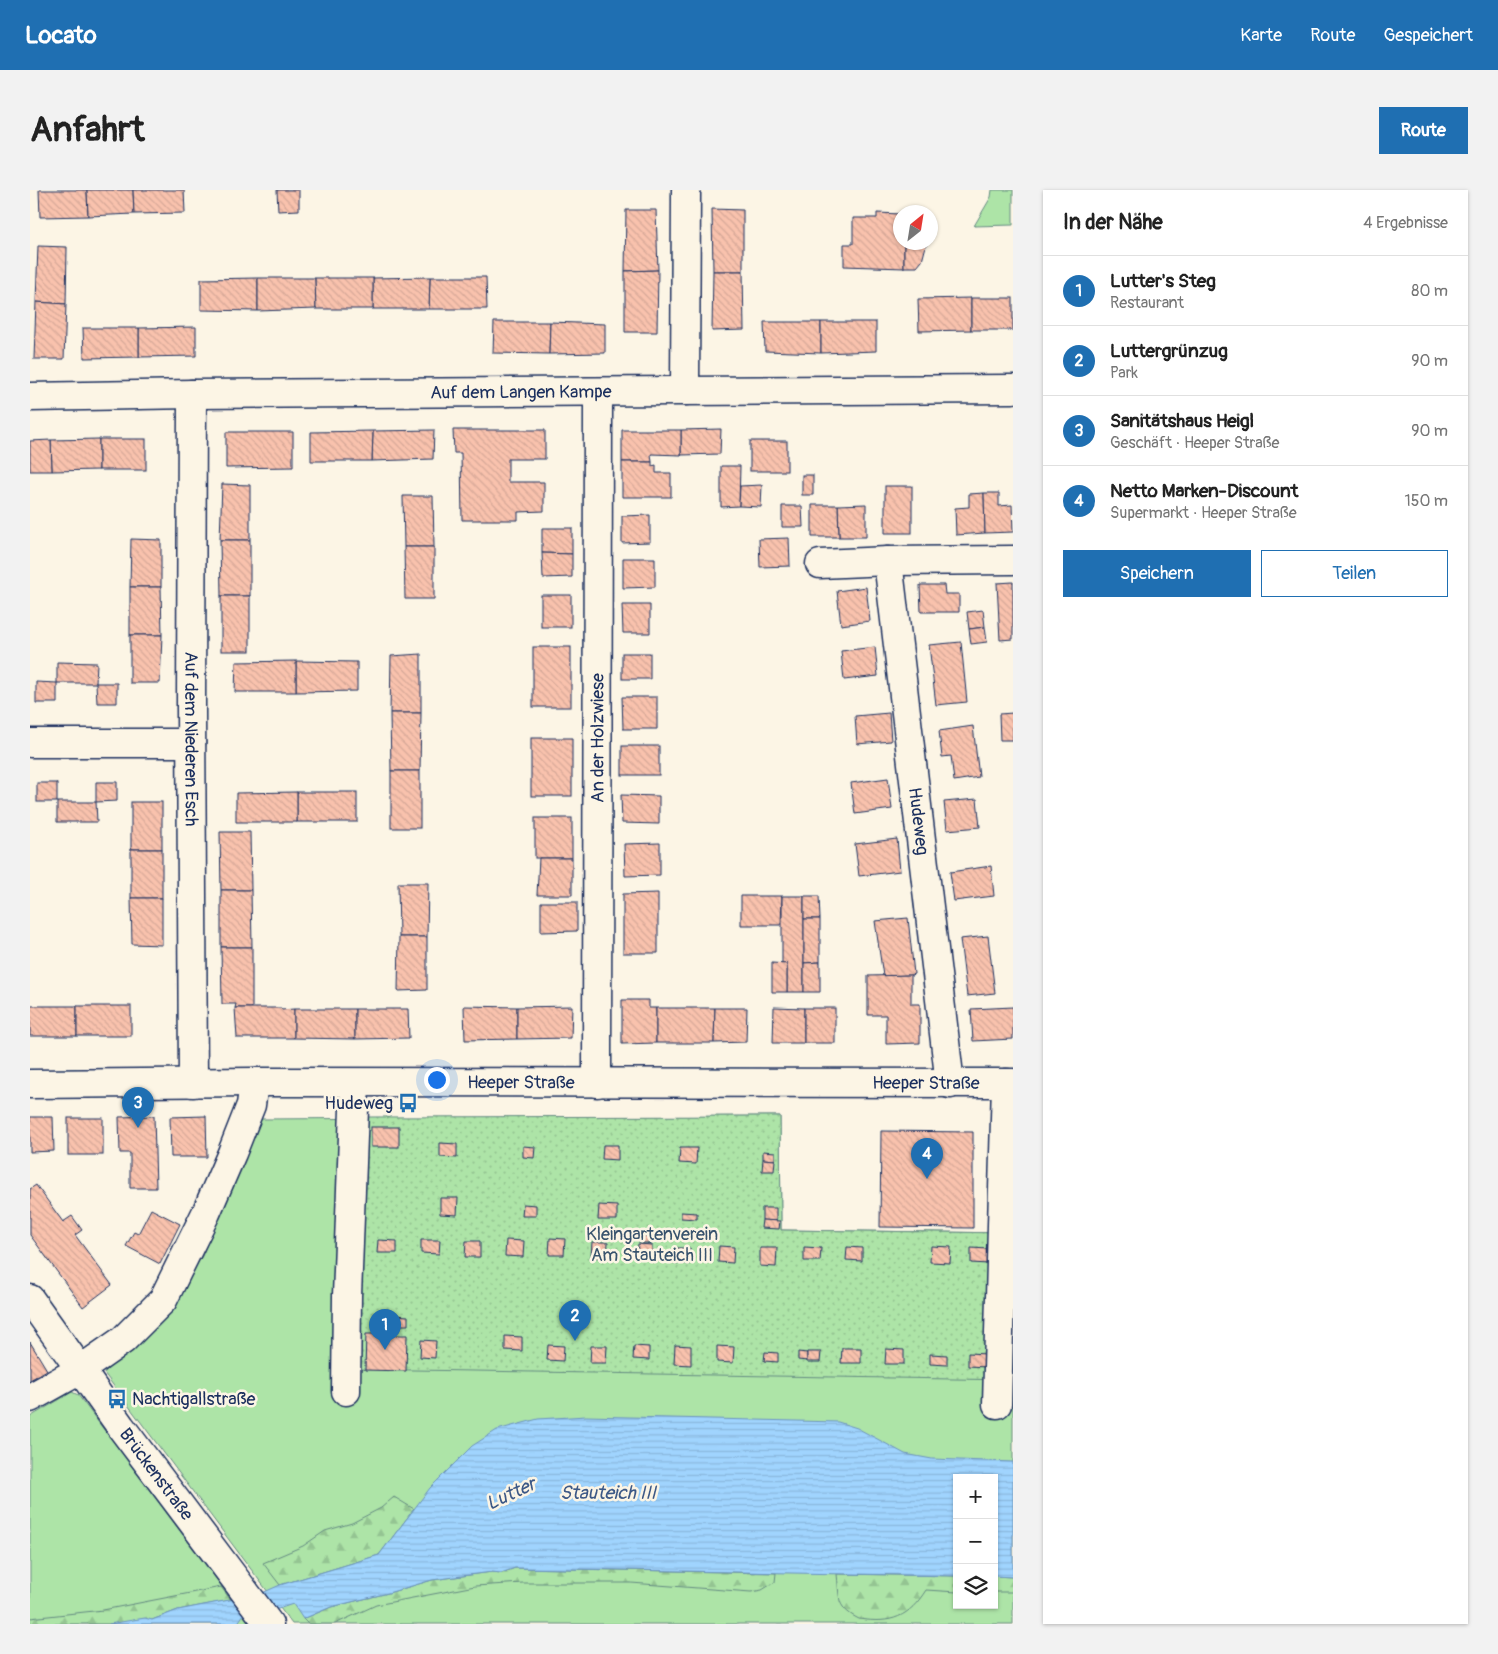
<!DOCTYPE html>
<html lang="de">
<meta charset="utf-8">
<style>
body{margin:0;font-family:Pangolin,sans-serif;background:#f2f2f2;color:#222}
.controls{position:absolute;right:15px;bottom:15px;display:grid;overflow:hidden;border-radius:0px;box-shadow:0 1px 4px #0004}
.controls button{width:45px;height:45px;display:grid;place-items:center;padding:0;border:0;border-bottom:1px solid #e0e0e0;background:#fff;color:#222;font:25px sans-serif}
.compass{position:absolute;left:863px;top:15px;width:45px;height:45px;border-radius:50%;background:#fff;box-shadow:0 1px 4px #0004;rotate:30deg}
.you{position:absolute;left:406px;top:889px;width:18px;height:18px;margin:-12px;border:4px solid #fff;border-radius:50%;background:#1a73e8;box-shadow:0 0 0 8px #1a73e833}
.badge{display:grid;place-items:center;width:32px;height:32px;border-radius:50%;background:#1f6fb2;color:#fff;font-size:16px;font-weight:700}
.pin{position:absolute;translate:-50% -41px;filter:drop-shadow(0 1px 2px #0008)}
.pin::after{content:'';position:absolute;top:26px;width:18px;height:15px;background:inherit;clip-path:polygon(0 0,100% 0,50% 100%)}
.list{margin:0;padding:0;list-style:none}
h2{display:flex;justify-content:space-between;align-items:center;height:65px;margin:0;padding:0 20px;font-size:21px}
h2 small{font-size:16px;font-weight:400;color:#767676}
.list li{display:grid;grid-template-columns:32px 1fr auto;gap:15px;align-items:center;box-sizing:border-box;height:70px;padding:0 20px;border-top:1px solid #e0e0e0}
.list b{display:block;font-size:19px;white-space:nowrap}
.list p{margin:0;font-size:16px;white-space:nowrap;color:#767676}
.list em{font-size:16px;font-style:normal;color:#767676}
.actions{display:flex;gap:10px;padding:15px 20px}
.actions a{flex:1;padding:11px 0;border:1px solid #1f6fb2;border-radius:0px;text-align:center;font-size:18px;color:#1f6fb2}
.actions .main{background:#1f6fb2;color:#fff}
.icon{flex:none;width:28px;height:28px;fill:none;stroke:currentColor;stroke-width:2;stroke-linecap:round;stroke-linejoin:round}
.map{position:relative;flex:none;width:983px;height:1434px;overflow:hidden;border-radius:0px}
header{display:flex;align-items:center;gap:30px;box-sizing:border-box;height:70px;padding:0 25px;background:#1f6fb2;color:#fff}
header strong{font-size:24px}
nav{display:flex;gap:28px;margin-inline-start:auto;font-size:18px}
.intro{display:flex;align-items:center;justify-content:space-between;box-sizing:border-box;height:120px;padding:0 30px}
h1{margin:0;font-size:35px}
.button{padding:12px 22px;border-radius:0px;background:#1f6fb2;color:#fff;font-size:18px;font-weight:700}
main{display:flex;gap:30px;padding:0 30px}
aside{flex:1;background:#fff;border-radius:0px;box-shadow:0 1px 4px #0004}
.map>svg:first-child{display:block}
.green{fill:#ade4a7;stroke:#648a82;fill-rule:evenodd}
.forest{fill:url(#forest-firs);stroke:#648a82}
.garden{fill:url(#garden-dots);stroke:#648a82}
.water{fill:url(#water-rules);stroke:#6b92be}
.building{fill:url(#building-back-hatch);stroke:#1b2f5e}
.lines{fill:none;stroke-linecap:round;stroke-linejoin:round}
.minor-casing{stroke:#1b2f5e;stroke-width:31}
.major-casing{stroke:#1b2f5e;stroke-width:31}
.minor{stroke:#fcf5e5;stroke-width:28}
.major{stroke:#fcf5e5;stroke-width:28}
.labels{text-anchor:middle;dominant-baseline:central;stroke-width:5;stroke-linejoin:round;paint-order:stroke}
.street-label{font-size:18px;fill:#1b2f5e;stroke:#fcf5e5}
.poi-label{font-size:18px;fill:#1b2f5e;stroke:#fcf5e5;text-anchor:end}
.park-label{font-size:18px;fill:#38536d;stroke:#fcf5e5}
.water-label{font-size:19px;font-style:italic;fill:#3c5886;stroke:#fcf5e5}
</style>
<header>
<strong>Locato</strong>
<nav><a>Karte</a><a>Route</a><a>Gespeichert</a></nav>
</header>
<div class="intro"><h1>Anfahrt</h1><a class="button">Route</a></div>
<main>
<div class="map">
<svg width="983" height="1434" viewBox="0 0 983 1434">
<defs>
<pattern id="forest-firs" width="22" height="20" patternUnits="userSpaceOnUse" patternTransform="scale(1.25)"><rect width="22" height="20" fill="#ade4a7"/><path d="M5 1l3.5 6h-7zM16 11l3.5 6h-7z" fill="#94c492"/></pattern>
<pattern id="garden-dots" width="8" height="8" patternUnits="userSpaceOnUse" patternTransform="scale(1.25)"><rect width="8" height="8" fill="#ade4a7"/><path d="M2 2h.1M6 6h.1" fill="none" stroke="#94c492" stroke-width="1.8" stroke-linecap="round"/></pattern>
<pattern id="water-rules" width="6" height="5" patternUnits="userSpaceOnUse" patternTransform="scale(1.25)"><rect width="6" height="5" fill="#a0d4fe"/><path d="M0 2.5h6" fill="none" stroke="#89b6dc"/></pattern>
<pattern id="building-back-hatch" width="6" height="6" patternUnits="userSpaceOnUse" patternTransform="scale(1.25)"><rect width="6" height="6" fill="#f9c2ad"/><path d="M-1 5l2 2M0 0l6 6M5-1l2 2" fill="none" stroke="#d5a797"/></pattern>
</defs>
<rect width="100%" height="100%" fill="#fcf5e5"/>
<filter id="ink" filterUnits="userSpaceOnUse"><feTurbulence type="fractalNoise" baseFrequency=".02" numOctaves="2"/><feDisplacementMap in="SourceGraphic" scale="10" xChannelSelector="R" yChannelSelector="G"/><feConvolveMatrix kernelMatrix="1 2 1 2 8 2 1 2 1" color-interpolation-filters="sRGB"/></filter>
<g filter="url(#ink)">
<g class="green">
<polygon points="962,0 983,0 983,35 944,36 961,7"/>
<path d="M750,926L751,1040L983,1043V1434H262L74,1183L140,1118L172,1066L230,929ZM927,1288H964V1415H927Z"/>
<polygon points="42,1202 48,1205 220,1434 0,1434 0,1227"/>
</g>
<g class="forest">
<polygon points="364,1307 384,1319 349,1365 250,1395 233,1373 273,1356 295,1341 322,1333 351,1318"/>
<polygon points="485,1378 746,1383 745,1392 732,1400 721,1402 601,1393 493,1393 445,1396 346,1415 305,1434 278,1434 273,1429 301,1417 358,1403 402,1390 462,1382 472,1383"/>
<path d="M807,1384L927,1386V1402L896,1400C879,1427 862,1434 829,1429C821,1425 813,1420 810,1411C808,1402 808,1392 807,1384Z"/>
<polygon points="964,1386 983,1387 983,1402 964,1402"/>
<polygon points="191,1397 201,1410 148,1420 122,1430 79,1434 0,1434 0,1428 73,1420"/>
</g>
<polygon class="garden" points="750,926 751,1040 983,1043 983,1190 324,1179 331,927"/>
<polygon class="water" points="556,1226 808,1232 827,1238 875,1264 902,1269 983,1272 983,1387 964,1386 964,1288 927,1288 927,1386 485,1378 471,1383 462,1382 402,1390 358,1403 301,1417 273,1429 263,1414 248,1419 214,1424 207,1434 79,1434 115,1428 122,1430 148,1420 230,1404 250,1395 349,1365 400,1298 442,1256 467,1240 508,1229"/>
<g class="building">
<polygon points="9,0 57,0 58,26 10,27"/>
<polygon points="57,0 103,0 104,24 58,26"/>
<polygon points="103,0 154,0 155,23 104,24"/>
<polygon points="247,0 269,0 269,20 248,21"/>
<polygon points="682,19 713,20 713,81 683,81"/>
<polygon points="596,20 626,20 628,80 595,81"/>
<polygon points="847,23 871,24 871,52 874,52 874,78 814,76 814,54 823,54 823,28 847,28"/>
<polygon points="874,52 897,52 892,71 887,77 874,77"/>
<polygon points="8,56 37,57 36,114 6,112"/>
<polygon points="628,80 627,142 595,142 595,81"/>
<polygon points="683,81 713,81 714,140 682,141"/>
<polygon points="400,87 456,87 457,119 399,119"/>
<polygon points="400,87 399,119 343,119 343,88"/>
<polygon points="228,88 228,121 171,120 171,89"/>
<polygon points="228,88 285,88 286,119 228,121"/>
<polygon points="285,88 343,88 343,119 286,119"/>
<polygon points="941,108 941,140 889,141 888,109"/>
<rect x="941" y="108" width="42" height="32"/>
<polygon points="6,112 36,114 34,169 4,169"/>
<polygon points="464,132 520,132 519,164 463,163"/>
<polygon points="520,132 575,134 575,163 519,164"/>
<polygon points="734,132 791,132 791,163 735,161"/>
<polygon points="791,132 846,132 846,161 791,163"/>
<polygon points="166,137 166,166 109,167 109,138"/>
<polygon points="53,138 109,138 109,167 54,168"/>
<polygon points="691,239 690,264 651,265 651,240"/>
<polygon points="404,240 403,269 342,271 343,241"/>
<polygon points="423,240 515,240 515,269 478,269 478,292 514,292 514,321 488,322 488,330 432,330 431,263 424,263"/>
<polygon points="592,240 651,240 651,265 621,264 622,272 592,272"/>
<polygon points="343,241 342,271 281,271 281,242"/>
<polygon points="196,242 263,242 263,277 196,278"/>
<polygon points="69,249 69,280 22,281 21,250"/>
<rect x="69" y="249" width="47" height="31"/>
<polygon points="21,250 22,281 0,281 0,251"/>
<rect x="720" y="251" width="37" height="30"/>
<polygon points="592,272 622,272 622,276 626,275 626,283 641,283 641,307 592,307"/>
<polygon points="691,276 710,276 709,316 691,317"/>
<rect x="772" y="285" width="11" height="20"/>
<polygon points="192,294 220,295 220,350 190,350"/>
<polygon points="732,295 731,317 709,316 710,296"/>
<rect x="855" y="296" width="27" height="47"/>
<polygon points="954,303 955,343 926,345 925,318 939,317 939,304"/>
<polygon points="954,303 969,303 969,316 982,315 983,342 955,343"/>
<polygon points="373,306 403,306 404,357 374,357"/>
<polygon points="836,314 836,347 809,347 808,315"/>
<polygon points="782,315 808,315 809,347 782,347"/>
<polygon points="752,316 772,316 773,337 752,337"/>
<polygon points="620,325 620,352 592,353 592,326"/>
<polygon points="512,338 542,338 542,364 512,363"/>
<polygon points="759,348 760,376 730,377 729,349"/>
<polygon points="101,349 131,350 131,397 100,397"/>
<polygon points="190,350 220,350 220,406 191,406"/>
<polygon points="374,357 404,357 404,409 375,409"/>
<polygon points="512,363 542,364 542,387 513,388"/>
<polygon points="593,368 625,368 625,397 593,398"/>
<polygon points="983,392 983,449 970,450 967,393"/>
<polygon points="890,395 914,395 915,404 929,404 929,422 891,422"/>
<polygon points="100,397 131,397 132,445 100,445"/>
<polygon points="836,397 840,431 811,435 807,401"/>
<rect x="511" y="405" width="30" height="32"/>
<rect x="191" y="406" width="29" height="55"/>
<polygon points="592,415 620,415 620,443 593,443"/>
<polygon points="953,420 955,437 939,439 937,422"/>
<polygon points="955,437 957,452 941,454 939,439"/>
<polygon points="100,445 132,445 130,493 100,493"/>
<polygon points="931,452 937,512 906,515 899,455"/>
<rect x="503" y="457" width="38" height="60"/>
<polygon points="845,457 848,486 814,490 811,461"/>
<rect x="592" y="463" width="28" height="26"/>
<polygon points="391,464 391,523 360,523 361,466"/>
<polygon points="266,471 327,472 327,501 266,502"/>
<polygon points="266,471 266,502 205,502 206,472"/>
<polygon points="27,472 67,473 66,493 27,493"/>
<polygon points="6,492 27,493 27,513 6,513"/>
<polygon points="66,493 87,493 87,513 67,513"/>
<polygon points="592,507 627,507 627,539 593,539"/>
<polygon points="360,523 391,523 390,581 361,581"/>
<polygon points="859,523 861,551 827,554 825,526"/>
<polygon points="983,523 983,550 970,550 969,524"/>
<polygon points="943,536 949,587 924,591 921,566 912,567 909,541"/>
<rect x="501" y="548" width="41" height="58"/>
<rect x="592" y="556" width="37" height="29"/>
<rect x="361" y="581" width="29" height="57"/>
<polygon points="858,588 862,619 825,624 821,593"/>
<polygon points="66,592 87,592 87,611 66,612"/>
<rect x="7" y="593" width="20" height="19"/>
<rect x="267" y="602" width="60" height="30"/>
<polygon points="267,602 267,632 206,632 206,603"/>
<polygon points="591,605 629,606 629,634 592,633"/>
<polygon points="947,609 950,637 917,640 914,612"/>
<polygon points="27,612 66,612 67,632 27,632"/>
<rect x="101" y="612" width="31" height="47"/>
<rect x="505" y="628" width="37" height="40"/>
<polygon points="190,642 220,642 221,700 191,700"/>
<polygon points="867,649 870,681 829,686 825,654"/>
<polygon points="630,653 630,685 595,686 594,654"/>
<rect x="101" y="659" width="31" height="49"/>
<polygon points="509,668 542,668 542,705 507,705"/>
<polygon points="961,676 964,706 924,711 920,682"/>
<polygon points="368,693 398,693 397,747 369,747"/>
<polygon points="191,700 221,700 222,757 191,757"/>
<polygon points="628,703 628,763 593,763 593,704"/>
<polygon points="711,706 752,706 751,735 711,735"/>
<polygon points="752,706 774,706 774,802 757,802 757,774 752,774"/>
<polygon points="774,706 789,706 790,729 774,729"/>
<polygon points="101,708 132,708 132,755 102,754"/>
<polygon points="511,712 547,712 547,741 511,742"/>
<polygon points="878,728 884,784 881,785 853,786 845,731"/>
<polygon points="774,729 790,729 790,772 774,773"/>
<polygon points="958,746 965,803 937,806 930,749"/>
<polygon points="369,747 397,747 397,800 368,801"/>
<polygon points="191,757 222,757 222,818 205,818 206,814 192,814"/>
<polygon points="790,772 790,802 774,802 774,773"/>
<polygon points="742,773 757,774 757,802 742,802"/>
<polygon points="881,785 881,814 890,814 890,853 856,854 856,825 838,825 838,786"/>
<polygon points="592,810 619,810 619,818 626,818 626,853 592,854"/>
<rect x="0" y="816" width="47" height="30"/>
<rect x="47" y="816" width="54" height="30"/>
<polygon points="434,816 487,817 487,849 435,850"/>
<polygon points="542,816 541,848 487,849 487,817"/>
<polygon points="744,817 774,818 774,853 743,853"/>
<polygon points="983,817 983,849 943,851 941,819"/>
<polygon points="205,818 251,818 252,820 264,819 264,848 207,848"/>
<polygon points="626,818 685,818 684,853 626,853"/>
<polygon points="685,818 717,818 716,852 684,853"/>
<rect x="774" y="818" width="31" height="35"/>
<polygon points="264,819 325,819 325,849 264,848"/>
<polygon points="325,819 378,819 379,848 325,849"/>
<polygon points="124,926 126,998 100,998 100,963 90,963 89,927"/>
<polygon points="176,926 177,967 141,967 140,927"/>
<polygon points="0,927 23,927 24,961 0,962"/>
<rect x="38" y="928" width="35" height="37"/>
<rect x="341" y="937" width="28" height="20"/>
<polygon points="851,941 943,942 943,1038 850,1037"/>
<polygon points="410,953 427,954 427,968 410,967"/>
<polygon points="573,955 588,955 588,970 572,969"/>
<polygon points="493,956 505,957 504,968 493,967"/>
<polygon points="650,958 667,958 666,974 649,973"/>
<polygon points="733,961 745,962 745,970 733,969"/>
<polygon points="733,969 745,970 744,981 732,981"/>
<polygon points="6,995 33,1032 42,1026 52,1040 45,1045 82,1095 53,1117 0,1045 0,999"/>
<polygon points="410,1008 428,1008 427,1025 410,1024"/>
<polygon points="493,1014 506,1015 506,1026 492,1026"/>
<polygon points="569,1015 587,1016 587,1030 568,1030"/>
<polygon points="732,1018 746,1018 746,1031 732,1030"/>
<polygon points="121,1019 150,1034 130,1074 96,1056 104,1042 108,1044"/>
<polygon points="651,1022 667,1023 667,1029 651,1028"/>
<polygon points="732,1030 750,1031 749,1039 731,1038"/>
<polygon points="610,1046 623,1046 622,1053 610,1053"/>
<polygon points="520,1048 535,1049 534,1065 519,1065"/>
<polygon points="348,1050 367,1051 367,1063 347,1063"/>
<polygon points="391,1050 410,1050 409,1064 391,1063"/>
<polygon points="476,1050 494,1051 493,1067 475,1066"/>
<polygon points="436,1051 450,1051 450,1067 435,1067"/>
<polygon points="562,1052 578,1052 577,1068 561,1067"/>
<polygon points="608,1054 622,1055 622,1065 607,1065"/>
<polygon points="689,1056 704,1057 703,1073 688,1072"/>
<polygon points="901,1056 921,1057 920,1073 900,1072"/>
<polygon points="774,1057 791,1058 790,1071 774,1071"/>
<polygon points="817,1057 832,1058 832,1071 816,1070"/>
<polygon points="645,1058 660,1058 660,1074 644,1073"/>
<polygon points="730,1058 747,1058 746,1077 730,1076"/>
<polygon points="941,1058 958,1059 958,1074 941,1073"/>
<polygon points="363,1125 378,1126 378,1135 363,1135"/>
<polygon points="352,1137 362,1137 362,1145 377,1145 376,1181 335,1180 336,1144 352,1144"/>
<polygon points="475,1146 492,1147 492,1161 475,1160"/>
<polygon points="391,1150 406,1151 405,1168 390,1167"/>
<polygon points="0,1152 17,1180 0,1190"/>
<polygon points="518,1155 534,1156 533,1171 517,1170"/>
<polygon points="645,1155 661,1156 661,1175 644,1174"/>
<polygon points="561,1156 577,1156 576,1173 560,1173"/>
<polygon points="604,1156 619,1157 619,1170 603,1169"/>
<polygon points="687,1156 704,1157 703,1173 687,1172"/>
<polygon points="812,1158 831,1158 831,1173 811,1173"/>
<polygon points="856,1159 874,1160 874,1174 855,1174"/>
<polygon points="735,1162 748,1163 748,1172 734,1171"/>
<polygon points="768,1162 777,1163 777,1171 768,1170"/>
<polygon points="777,1162 791,1162 790,1172 777,1172"/>
<polygon points="938,1163 956,1164 956,1177 938,1176"/>
<polygon points="900,1164 917,1165 917,1175 900,1174"/>
</g>
<g class="lines">
<defs>
<g id="minor">
<polyline points="655,201 656,0"/>
<path id="s1" d="M162,204L161,518L163,893"/>
<path id="s2" d="M0,207L162,204L983,199"/>
<path id="s3" d="M858,371L920,894"/>
<polyline points="790,374 858,371 983,370"/>
<polyline points="0,553 161,553"/>
<path id="s4" d="M567,893L568,203"/>
<path id="s5" d="M0,1109L91,1237L239,1434"/>
<polyline points="316,1201 317,1106 325,893"/>
<polyline points="0,1208 50,1180 93,1150 133,1110 176,1023 202,963 221,915 224,892"/>
<polyline points="967,1214 976,893"/>
</g>
<g id="major">
<path id="s6" d="M0,894L224,892L983,893"/>
</g>
</defs>
<use href="#minor" class="minor-casing"/>
<use href="#major" class="major-casing"/>
<use href="#minor" class="minor"/>
<use href="#major" class="major"/>
</g>
</g>
<defs>
<symbol id="bus-bare" viewBox="-9 -9 18 18"><path d="M-5-6H5V4H4V6H2V4H-2V6H-4V4H-5ZM-3.5-4V0h7V-4ZM-3.5 1.2v1.5H-2V1.2ZM2 1.2v1.5H3.5V1.2Z" fill="#1f6fb2" stroke="#fcf5e5" stroke-width="2.5" paint-order="stroke"/></symbol>
</defs>
<g fill-rule="evenodd">
<use href="#bus-bare" x="364" y="899" width="28" height="28"/>
<use href="#bus-bare" x="73" y="1195" width="28" height="28"/>
</g>
<g class="labels">
<g class="street-label">
<text stroke="none"><textPath href="#s2" startOffset="491">Auf dem Langen Kampe</textPath></text>
<text stroke="none"><textPath href="#s4" startOffset="345">An der Holzwiese</textPath></text>
<text stroke="none"><textPath href="#s1" startOffset="345">Auf dem Niederen Esch</textPath></text>
<text stroke="none"><textPath href="#s3" startOffset="262">Hudeweg</textPath></text>
<text stroke="none"><textPath href="#s6" startOffset="491">Heeper Straße</textPath></text>
<text stroke="none"><textPath href="#s6" startOffset="896">Heeper Straße</textPath></text>
<text stroke="none"><textPath href="#s5" startOffset="216">Brückenstraße</textPath></text>
</g>
<g class="poi-label">
<text x="363" y="913">Hudeweg</text>
<text x="102" y="1209" text-anchor="start">Nachtigallstraße</text>
</g>
<g class="park-label">
<text x="622" y="1044">Kleingartenverein<tspan x="622" dy="21">Am Stauteich III</tspan></text>
</g>
<g class="water-label">
<text x="578" y="1303">Stauteich III</text>
<text transform="translate(481 1304) rotate(-25)">Lutter</text>
</g>
</g>
</svg>
<div class="controls">
<button>+</button>
<button>−</button>
<button><svg class="icon" aria-label="layers" viewBox="0 0 24 24"><path d="M12 4l9 5-9 5-9-5zM3 14l9 5 9-5"/></svg></button>
</div>
<svg class="compass" viewBox="-18 -18 36 36"><path d="M0-13l5 13h-10z" fill="#e53935"/><path d="M0 13l5-13h-10z" fill="#767676"/></svg>
<div class="you"></div>
<div class="pin badge" style="left:355px;top:1160px">1</div>
<div class="pin badge" style="left:545px;top:1151px">2</div>
<div class="pin badge" style="left:108px;top:938px">3</div>
<div class="pin badge" style="left:897px;top:989px">4</div>
</div>
<aside>
<h2>In der Nähe<small>4 Ergebnisse</small></h2>
<ul class="list">
<li><span class="badge">1</span><div><b>Lutter's Steg</b><p>Restaurant</p></div><em>80 m</em></li>
<li><span class="badge">2</span><div><b>Luttergrünzug</b><p>Park</p></div><em>90 m</em></li>
<li><span class="badge">3</span><div><b>Sanitätshaus Heigl</b><p>Geschäft · Heeper Straße</p></div><em>90 m</em></li>
<li><span class="badge">4</span><div><b>Netto Marken-Discount</b><p>Supermarkt · Heeper Straße</p></div><em>150 m</em></li>
</ul>
<div class="actions"><a class="main">Speichern</a><a>Teilen</a></div>
</aside>
</main>
